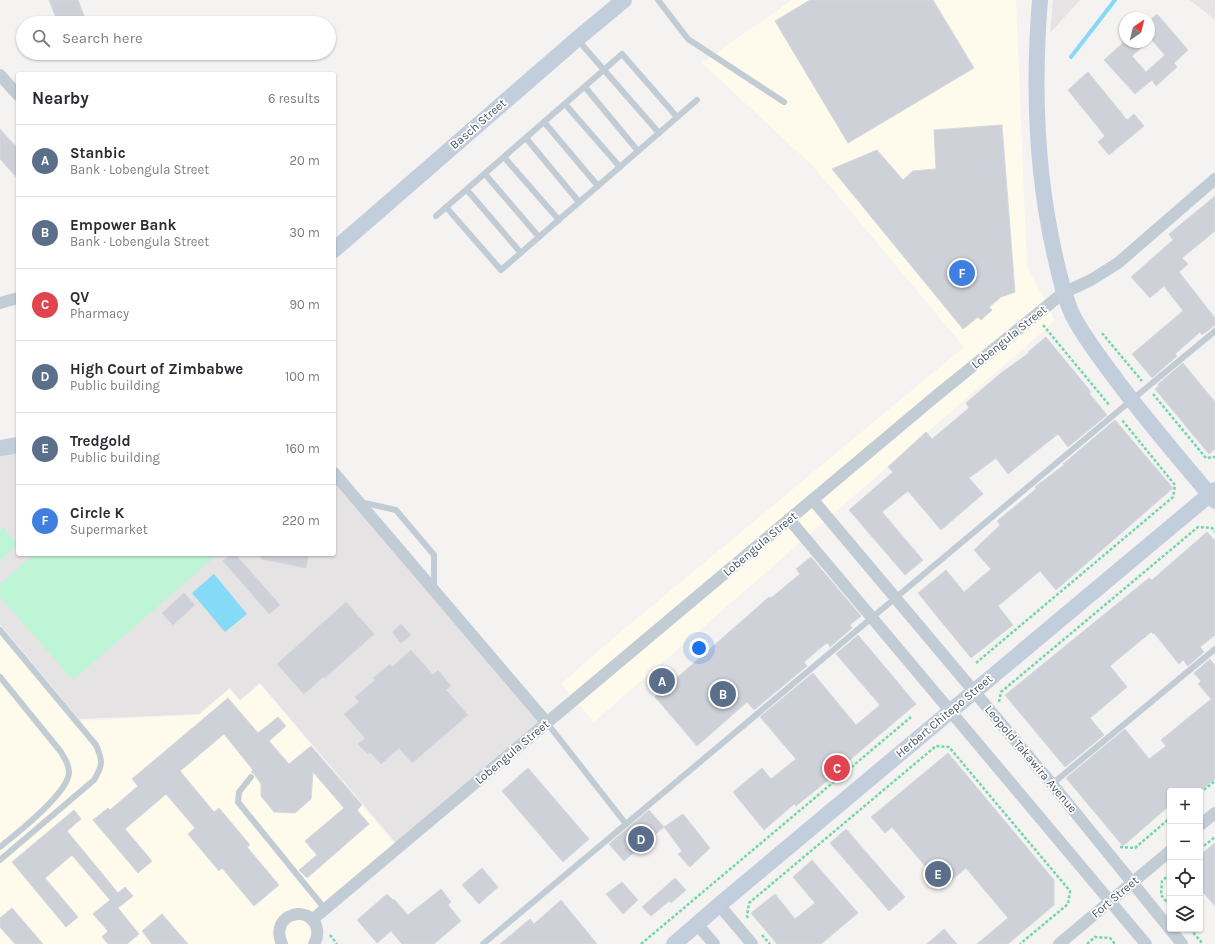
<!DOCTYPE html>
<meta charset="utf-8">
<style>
body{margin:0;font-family:Karla,sans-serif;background:#f7f7f7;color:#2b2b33}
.controls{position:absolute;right:12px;bottom:12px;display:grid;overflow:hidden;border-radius:4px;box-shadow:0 1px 3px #0004}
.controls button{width:36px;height:36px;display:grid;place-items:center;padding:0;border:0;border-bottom:1px solid #e1e1e2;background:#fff;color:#2b2b33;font:20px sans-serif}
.compass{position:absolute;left:1119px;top:12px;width:36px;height:36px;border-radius:50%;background:#fff;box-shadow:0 1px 3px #0004;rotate:35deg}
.you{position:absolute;left:699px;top:648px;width:14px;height:14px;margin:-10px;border:3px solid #fff;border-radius:50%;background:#1a73e8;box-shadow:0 0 0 6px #1a73e833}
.badge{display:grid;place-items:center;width:26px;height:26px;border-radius:50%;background:#0b8043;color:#fff;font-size:13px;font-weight:700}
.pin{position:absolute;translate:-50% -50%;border:2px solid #fff;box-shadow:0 1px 4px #0006}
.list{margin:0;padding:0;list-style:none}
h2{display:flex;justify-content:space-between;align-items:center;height:52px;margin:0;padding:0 16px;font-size:17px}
h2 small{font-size:13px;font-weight:400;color:#7c7c81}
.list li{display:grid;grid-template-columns:26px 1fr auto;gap:12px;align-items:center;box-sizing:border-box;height:72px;padding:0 16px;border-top:1px solid #e1e1e2}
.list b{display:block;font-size:15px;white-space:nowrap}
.list p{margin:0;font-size:13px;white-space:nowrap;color:#7c7c81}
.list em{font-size:13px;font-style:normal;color:#7c7c81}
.icon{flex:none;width:22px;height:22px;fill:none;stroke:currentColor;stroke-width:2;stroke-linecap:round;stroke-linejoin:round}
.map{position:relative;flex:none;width:1215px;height:944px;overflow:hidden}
.search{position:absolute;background:#fff;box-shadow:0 1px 3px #0004;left:16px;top:16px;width:320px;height:44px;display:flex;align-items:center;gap:10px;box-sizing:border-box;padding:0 14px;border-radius:22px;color:#7c7c81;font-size:15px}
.panel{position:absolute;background:#fff;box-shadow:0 1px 3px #0004;left:16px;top:72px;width:320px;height:484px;border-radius:4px}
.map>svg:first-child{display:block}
.commercial{fill:#fefaec}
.education{fill:#e6e3e4}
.green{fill:#bdf5d6}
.water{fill:#85daf7}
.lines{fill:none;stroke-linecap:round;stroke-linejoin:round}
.stream{stroke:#85daf7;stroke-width:4}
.building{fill:#ced1d8;stroke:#d5d8de}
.path{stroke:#70d8aa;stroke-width:2.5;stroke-dasharray:3 2;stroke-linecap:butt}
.lane{stroke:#c2ccd5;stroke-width:6}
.street{stroke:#c2ccd5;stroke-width:12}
.secondary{stroke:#c3cedd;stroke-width:16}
.labels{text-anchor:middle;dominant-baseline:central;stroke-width:3.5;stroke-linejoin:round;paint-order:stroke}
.street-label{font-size:12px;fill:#475462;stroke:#fff}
</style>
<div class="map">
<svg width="1215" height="944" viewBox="0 0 1215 944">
<rect width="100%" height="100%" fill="#f5f2f2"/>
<g class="commercial">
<polygon points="792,0 1016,0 1027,266 1055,321 594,722 561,684 611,640 964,347 814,167 702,63"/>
<polygon points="0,627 78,721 199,715 229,689 240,701 260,684 397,847 310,920 315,927 311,944 0,944"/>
</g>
<g class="education">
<polygon points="1053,0 1080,0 1050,33"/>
<polygon points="1190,0 1215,0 1215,20"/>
<polygon points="18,448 18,554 334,554 334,477 542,723 397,844 260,683 240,700 230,688 199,714 79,719 0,624 0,451"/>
</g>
<g class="green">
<polygon points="3,527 18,544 0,560 0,530"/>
<polygon points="34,554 218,554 73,680 0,597 0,584"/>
</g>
<polygon class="water" points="214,574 247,614 225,632 192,593"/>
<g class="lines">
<polyline class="stream" points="1071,57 1115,0"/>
</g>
<g class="building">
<polygon points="49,0 78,0 84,16 63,23 58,23"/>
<polygon points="810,0 933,0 974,68 848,143 775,21"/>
<polygon points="1157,14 1188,50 1174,63 1177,67 1156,86 1152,80 1135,94 1104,60 1124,42 1148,42 1132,56 1146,72 1165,55 1149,37 1149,21"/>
<polygon points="1088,72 1127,120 1134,114 1144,126 1109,155 1098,142 1105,136 1068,90"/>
<polygon points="1002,125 1015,292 1001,297 989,307 992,310 981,320 978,317 963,329 832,169 877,150 903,180 913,171 936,169 934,130"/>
<polygon points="0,129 18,149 18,179 0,159"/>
<polygon points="1215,196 1215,231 1182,258 1188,264 1179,272 1215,318 1215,325 1202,335 1200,332 1175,354 1177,356 1152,378 1132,354 1183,311 1164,286 1150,298 1131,277 1173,240 1169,234"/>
<polygon points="1046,337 1091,392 1089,393 1107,415 1068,447 1058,434 1008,474 996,458 969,478 983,494 941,530 908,491 882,512 923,560 905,575 849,510 893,472 888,467 926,432 932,439 969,408 966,403 1001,373 1029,353 1028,352"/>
<polygon points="1183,363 1215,402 1215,449 1209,454 1155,389 1159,386 1158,384"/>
<polygon points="1115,420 1173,488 1056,590 1040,571 998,606 1013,625 971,658 918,593 946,570 964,592 991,569 974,550 1000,525 997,521 1036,489 1035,487 1064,465 1063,464"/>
<polygon points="1207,532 1215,541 1215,635 1200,647 1204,652 1188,666 1183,660 1179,664 1154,633 1153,634 1151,632 1110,666 1127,687 1090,718 1104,735 1065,767 1005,695 1149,578 1152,580"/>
<polygon points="231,554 235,554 280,605 269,614 223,561"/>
<polygon points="262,554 309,554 306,568 261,559"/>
<polygon points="811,557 861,616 850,625 852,628 830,647 828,643 824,645 804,662 807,666 754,710 747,702 697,746 655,697 769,597 771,598 800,574 796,569"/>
<polygon points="184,593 195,605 173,625 162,613"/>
<polygon points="346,602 374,634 325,678 323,677 304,694 277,664"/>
<polygon points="401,624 411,635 401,643 392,632"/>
<polygon points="858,635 916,704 832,775 833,776 796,806 794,804 764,830 733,792 762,768 771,779 796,759 760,717 813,673 856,725 880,705 836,654"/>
<polygon points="411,650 433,675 438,670 451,686 446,690 468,715 412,763 399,748 381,764 370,752 368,754 358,744 365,738 344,714 359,702 355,697 375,680 373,678 390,664 392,667"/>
<polygon points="1210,659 1215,666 1215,779 1200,791 1170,791 1170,805 1123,846 1066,778 1125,729 1149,759 1166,746 1161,740 1211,699 1198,684 1201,681 1194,673"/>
<polygon points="228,698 258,733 278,717 286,726 269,741 289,764 311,746 362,805 357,810 369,824 307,878 299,870 317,855 305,841 344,808 313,772 311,799 295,813 274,812 261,796 261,784 254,774 251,772 253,770 224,734 180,771 214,812 219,808 250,845 247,847 279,885 254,906 222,868 219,871 188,834 195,828 166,794 125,829 152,861 138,873 93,820 108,808 110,810 138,786 132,779"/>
<polygon points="948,753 1054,880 1054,905 1008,944 977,944 1008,918 966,868 943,887 892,827 885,833 871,817"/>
<polygon points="528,768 589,839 563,862 502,791"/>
<polygon points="74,810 81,819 67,831 118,893 125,887 133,896 118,908 139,934 127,944 108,944 102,937 108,931 93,914 110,900 72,855 45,878 78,917 66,927 12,862"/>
<polygon points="649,810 664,827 624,861 609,844"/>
<polygon points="683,814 710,848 690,867 678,854 682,851 664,827"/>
<polygon points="846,829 905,897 889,911 830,843"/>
<polygon points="1215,843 1215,906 1200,889 1200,855"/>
<polygon points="812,860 858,913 821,944 777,944 751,913 775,894 795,919 815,903 793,877"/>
<polygon points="482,868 498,887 479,904 462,885"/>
<polygon points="675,878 686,890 671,903 669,901 651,916 642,907"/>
<polygon points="622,882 638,900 623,914 606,894"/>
<polygon points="441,889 451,902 448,905 461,921 434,944 402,944 391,931 377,943 357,920 387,894 393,900 394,899 408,915"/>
<polygon points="561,900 597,944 500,944 530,919 534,924"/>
<polygon points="12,908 43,944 15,944 0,927 0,918"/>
<polygon points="162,914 188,944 152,944 142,931"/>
<polygon points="944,929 957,944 927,944"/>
</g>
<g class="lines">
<g class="path">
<polyline points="1043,325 1110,406"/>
<polyline points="1102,333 1142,381"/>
<polyline points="1153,394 1206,458 1215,457"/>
<polyline points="976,663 1173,497 1175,485 1122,420"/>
<polyline points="999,702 1001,692 1198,527 1212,528 1215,532"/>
<polyline points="1200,793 1215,781"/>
<polyline points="1120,847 1135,848 1170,818"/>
<polyline points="1200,849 1215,837"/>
<polyline points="1170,874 1162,881 1161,895 1170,906"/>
<polyline points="748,918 747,916 749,903 936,746 949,747 1070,891 1068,904 1020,944"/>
<polyline points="1190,929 1203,944"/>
<polyline points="330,935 337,944"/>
<polyline points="762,935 770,944"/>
<polyline points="641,944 911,717"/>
<polyline points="1087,944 1095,937 1110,938 1115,944"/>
</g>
<g class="lane">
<polyline points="658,0 688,39 784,102"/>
<polyline points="577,39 659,133"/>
<polyline points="585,87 638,151"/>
<polyline points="565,104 620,167"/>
<polyline points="544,122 598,186"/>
<polyline points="526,138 579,202"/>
<polyline points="504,157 559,220"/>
<polyline points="485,174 539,237"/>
<polyline points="467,190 521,253"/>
<polyline points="446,207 501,270 697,100"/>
<polyline points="436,216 622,54 677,117"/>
<polyline points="360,502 396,510 434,555 434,587"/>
<path d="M0,630L96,745C103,761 103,765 94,780L0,860"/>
<path d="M0,677L61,752C65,759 69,764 69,772C69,793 16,834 0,847"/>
<polyline points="547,723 626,824"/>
<polyline points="251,777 239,792 238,802 325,909"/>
<polyline points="1052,784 1215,649"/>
<polyline points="483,944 1116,413 1215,331"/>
</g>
<g class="street">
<polyline points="0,75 18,95"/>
<polyline points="0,303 18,298"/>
<polyline points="334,473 547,723"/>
<polyline points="813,500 1052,784 1170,929"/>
<polyline points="789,519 1146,944"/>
<polyline points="1200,825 1215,813"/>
<polyline points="719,905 752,944"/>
<polyline points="312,920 936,396 1063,293 1091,280 1118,263 1215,179"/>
<polyline points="697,924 714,944"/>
<polyline points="1170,929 1182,944"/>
<path d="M282,944C268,913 312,903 317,929C318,935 317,939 314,944"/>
<polyline points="1059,944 1170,851"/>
</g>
<g class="secondary">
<path d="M1040,0C1033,85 1036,173 1055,256C1060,277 1064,297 1073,316C1084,337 1098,355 1112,374C1144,418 1180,459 1215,501"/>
<polyline points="334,250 577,39 624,0"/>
<polyline points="0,448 18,445"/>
<polyline points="674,944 719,905 1215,490"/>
</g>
</g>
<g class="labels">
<g class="street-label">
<text transform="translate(478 124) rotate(-41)">Basch Street</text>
<text transform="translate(1009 337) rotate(-39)">Lobengula Street</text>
<text transform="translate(760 544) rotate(-40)">Lobengula Street</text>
<text transform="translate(944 716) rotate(-40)">Herbert Chitepo Street</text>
<text transform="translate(512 752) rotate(-40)">Lobengula Street</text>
<text transform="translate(1031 759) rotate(50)">Leopold Takawira Avenue</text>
<text transform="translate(1115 897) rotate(-40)">Fort Street</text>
</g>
</g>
</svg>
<div class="controls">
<button>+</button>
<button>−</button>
<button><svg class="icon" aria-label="locate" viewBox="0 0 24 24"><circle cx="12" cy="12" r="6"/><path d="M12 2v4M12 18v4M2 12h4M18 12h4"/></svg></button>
<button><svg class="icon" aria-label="layers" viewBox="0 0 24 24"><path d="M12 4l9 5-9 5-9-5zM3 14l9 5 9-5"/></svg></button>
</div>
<svg class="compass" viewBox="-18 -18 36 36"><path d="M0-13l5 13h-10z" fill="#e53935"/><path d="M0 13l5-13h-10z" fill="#7c7c81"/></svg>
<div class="you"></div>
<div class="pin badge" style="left:662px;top:681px;background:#5c6f8a">A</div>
<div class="pin badge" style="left:723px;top:694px;background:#5c6f8a">B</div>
<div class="pin badge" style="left:837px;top:768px;background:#e0444e">C</div>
<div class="pin badge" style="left:641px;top:839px;background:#5c6f8a">D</div>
<div class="pin badge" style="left:938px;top:874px;background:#5c6f8a">E</div>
<div class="pin badge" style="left:962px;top:273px;background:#3f7fe0">F</div>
<div class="search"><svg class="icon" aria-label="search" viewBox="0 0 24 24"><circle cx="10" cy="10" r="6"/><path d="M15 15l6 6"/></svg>Search here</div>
<section class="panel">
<h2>Nearby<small>6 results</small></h2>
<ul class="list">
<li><span class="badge" style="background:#5c6f8a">A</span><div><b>Stanbic</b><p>Bank · Lobengula Street</p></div><em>20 m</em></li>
<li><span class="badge" style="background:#5c6f8a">B</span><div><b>Empower Bank</b><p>Bank · Lobengula Street</p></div><em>30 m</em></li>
<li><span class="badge" style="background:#e0444e">C</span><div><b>QV</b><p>Pharmacy</p></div><em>90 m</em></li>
<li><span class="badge" style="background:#5c6f8a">D</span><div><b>High Court of Zimbabwe</b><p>Public building</p></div><em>100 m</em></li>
<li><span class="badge" style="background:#5c6f8a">E</span><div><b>Tredgold</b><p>Public building</p></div><em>160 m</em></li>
<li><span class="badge" style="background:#3f7fe0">F</span><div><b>Circle K</b><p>Supermarket</p></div><em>220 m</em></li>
</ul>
</section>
</div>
